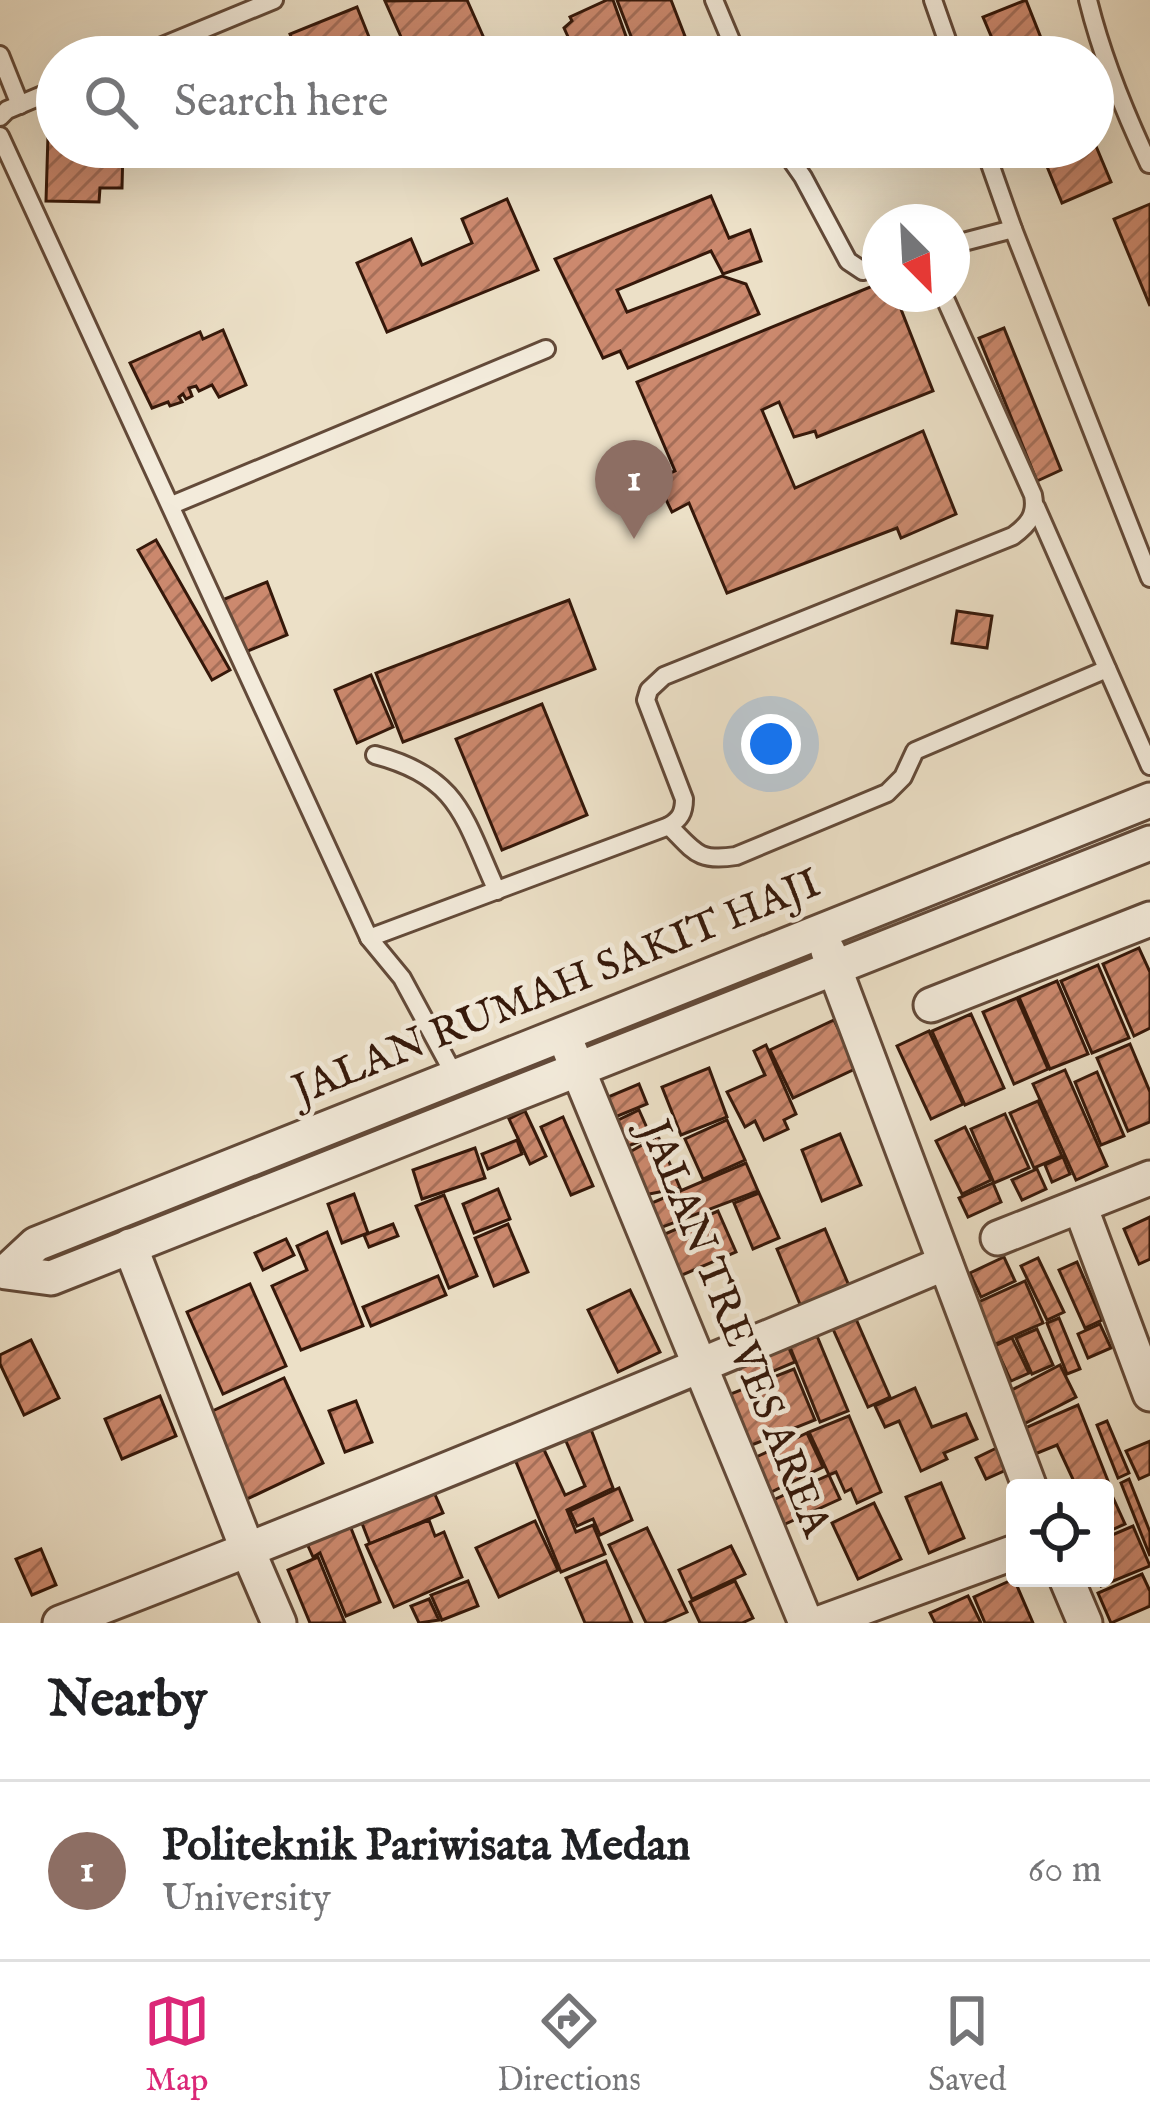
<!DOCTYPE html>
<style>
body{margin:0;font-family:"IM FELL English",serif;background:#f6f6f6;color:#202124}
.controls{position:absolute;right:36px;bottom:36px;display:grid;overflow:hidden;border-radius:12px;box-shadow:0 12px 48px #0002}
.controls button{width:108px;height:108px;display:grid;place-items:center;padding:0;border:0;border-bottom:3px solid #e0e0e0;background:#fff;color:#202124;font:60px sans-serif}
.compass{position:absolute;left:862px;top:204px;width:108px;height:108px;border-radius:50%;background:#fff;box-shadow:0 12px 48px #0002;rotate:156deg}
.you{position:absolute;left:771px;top:744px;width:42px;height:42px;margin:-30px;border:9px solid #fff;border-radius:50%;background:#1a73e8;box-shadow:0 0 0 18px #1a73e833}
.badge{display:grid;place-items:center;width:78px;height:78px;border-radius:50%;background:#db2777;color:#fff;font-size:39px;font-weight:700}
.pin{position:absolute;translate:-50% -99px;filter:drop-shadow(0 3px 6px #0008)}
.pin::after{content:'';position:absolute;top:63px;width:42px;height:36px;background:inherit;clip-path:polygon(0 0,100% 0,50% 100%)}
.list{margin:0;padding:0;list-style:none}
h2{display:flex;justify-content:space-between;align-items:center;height:156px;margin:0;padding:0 48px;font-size:51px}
h2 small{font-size:39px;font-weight:400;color:#757577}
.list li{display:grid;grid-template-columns:78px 1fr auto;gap:36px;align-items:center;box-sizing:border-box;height:180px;padding:0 48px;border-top:3px solid #e0e0e0}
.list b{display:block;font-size:45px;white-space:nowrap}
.list p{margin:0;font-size:39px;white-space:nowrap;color:#757577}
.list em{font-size:39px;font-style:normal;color:#757577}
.icon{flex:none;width:66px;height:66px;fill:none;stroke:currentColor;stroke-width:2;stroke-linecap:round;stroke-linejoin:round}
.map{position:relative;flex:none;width:1150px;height:1623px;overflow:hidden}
.search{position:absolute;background:#fff;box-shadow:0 12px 48px #0002;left:36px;right:36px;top:36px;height:132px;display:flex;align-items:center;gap:30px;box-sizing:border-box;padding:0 42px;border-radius:66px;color:#757577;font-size:45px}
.sheet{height:336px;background:#fff}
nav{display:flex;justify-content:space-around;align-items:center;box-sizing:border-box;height:168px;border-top:3px solid #e0e0e0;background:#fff;font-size:33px;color:#757577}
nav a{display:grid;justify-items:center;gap:6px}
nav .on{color:#db2777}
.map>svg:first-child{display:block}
.building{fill:url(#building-hatch);stroke:#35180a;stroke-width:3}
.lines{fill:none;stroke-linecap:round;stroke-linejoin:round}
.lane-casing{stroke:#634a39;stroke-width:22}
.street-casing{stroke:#634a39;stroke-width:39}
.lane{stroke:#f3ebdb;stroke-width:16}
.street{stroke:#f3ebdb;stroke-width:33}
.labels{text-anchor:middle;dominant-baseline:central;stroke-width:10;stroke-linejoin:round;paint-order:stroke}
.street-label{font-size:42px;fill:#35180a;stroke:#f3ebdb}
</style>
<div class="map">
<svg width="1150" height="1623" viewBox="0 0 1150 1623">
<defs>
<pattern id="building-hatch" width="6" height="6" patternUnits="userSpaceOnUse" patternTransform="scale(3)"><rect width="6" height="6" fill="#cc896e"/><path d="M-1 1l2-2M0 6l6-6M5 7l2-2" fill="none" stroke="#a66f59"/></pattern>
</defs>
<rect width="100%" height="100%" fill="#ece0c7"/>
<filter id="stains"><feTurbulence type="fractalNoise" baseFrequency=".00167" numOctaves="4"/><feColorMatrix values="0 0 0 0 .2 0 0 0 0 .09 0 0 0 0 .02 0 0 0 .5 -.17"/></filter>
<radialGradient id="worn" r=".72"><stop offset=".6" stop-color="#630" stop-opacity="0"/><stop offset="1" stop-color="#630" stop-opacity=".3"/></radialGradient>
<g class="building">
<polygon points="467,0 487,45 461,57 410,57 385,1"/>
<polygon points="607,0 613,0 632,53 624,57 565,57 559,42 569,39 564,28 572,21 570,17"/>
<polygon points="617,0 671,0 693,57 639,57"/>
<polygon points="1026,0 1043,43 1008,57 1000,57 983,17"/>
<polygon points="357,7 377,57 299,57 290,34"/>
<polygon points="49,102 57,103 57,147 123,147 122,188 100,188 99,202 46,201"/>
<polygon points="1093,139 1111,182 1062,203 1039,147 1093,147"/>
<polygon points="598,147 664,147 621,166 618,159 606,164"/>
<polygon points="711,196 729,238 750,230 761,261 723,274 711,251 617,290 627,312 722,276 746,284 759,314 628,368 620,351 603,358 555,259"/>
<polygon points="507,199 538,270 387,332 357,263 411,239 422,265 472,243 462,219"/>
<polygon points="1150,204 1150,306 1114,219"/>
<polygon points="880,283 880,294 895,294 933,391 817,437 815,431 794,437 779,402 762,410 795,488 923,431 956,514 901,538 897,528 727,593 689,503 672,512 656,479 675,471 637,382"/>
<polygon points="1004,328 1061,470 1037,481 979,338"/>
<polygon points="223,330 246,385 219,397 212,385 199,391 196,386 189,388 192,396 186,399 183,394 179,397 182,402 170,406 168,402 152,408 130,363 200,332 203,339"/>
<polygon points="156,540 230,670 212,680 138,550"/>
<polygon points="267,582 287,635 243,653 222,600"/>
<polygon points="569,600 595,669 403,742 376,673"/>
<polygon points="957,611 992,616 987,648 952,643"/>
<polygon points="371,675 393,727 357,743 335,690"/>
<polygon points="542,704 587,815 502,850 456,739"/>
<polygon points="1139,948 1150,972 1150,1028 1134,1036 1103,964"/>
<polygon points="1098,965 1129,1038 1092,1053 1061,981"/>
<polygon points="1057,981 1088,1054 1050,1069 1019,997"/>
<polygon points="1017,998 1048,1069 1014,1084 983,1012"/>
<polygon points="971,1014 1004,1088 965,1105 932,1031"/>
<polygon points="834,1020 857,1068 793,1098 770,1050"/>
<polygon points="929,1031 963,1104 931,1119 897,1046"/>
<polygon points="1130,1044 1150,1092 1150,1122 1128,1131 1097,1058"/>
<polygon points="766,1045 796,1114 784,1120 788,1129 764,1140 755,1121 745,1127 727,1092 765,1075 754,1051"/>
<polygon points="709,1068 727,1117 681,1135 662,1087"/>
<polygon points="1065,1070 1107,1166 1076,1180 1033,1084"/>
<polygon points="1097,1072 1124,1136 1101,1145 1075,1082"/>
<polygon points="639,1084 647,1104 603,1122 596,1102"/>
<polygon points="1038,1101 1062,1156 1034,1168 1010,1113"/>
<polygon points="639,1110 651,1137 618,1150 608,1125"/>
<polygon points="525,1111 546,1156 530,1164 509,1119"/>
<polygon points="1005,1114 1029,1168 994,1183 971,1129"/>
<polygon points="563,1117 593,1186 571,1195 541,1127"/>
<polygon points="727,1120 745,1160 703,1179 685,1139"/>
<polygon points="965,1127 991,1180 962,1194 936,1141"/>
<polygon points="840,1134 861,1185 822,1201 802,1150"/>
<polygon points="658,1136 680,1188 639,1196 621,1157"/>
<polygon points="517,1140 522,1154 488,1169 482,1154"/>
<polygon points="475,1148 485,1178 422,1199 413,1170"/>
<polygon points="1063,1157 1070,1174 1052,1182 1045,1165"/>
<polygon points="746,1163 758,1191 652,1231 640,1208"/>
<polygon points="1037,1169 1046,1189 1022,1200 1012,1180"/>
<polygon points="993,1183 1001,1202 968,1217 959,1198"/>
<polygon points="498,1189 510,1219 474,1233 463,1204"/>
<polygon points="759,1193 779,1238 753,1249 734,1203"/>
<polygon points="354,1194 368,1233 342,1243 328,1204"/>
<polygon points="444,1195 477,1276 449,1288 416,1206"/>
<polygon points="718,1211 736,1252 675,1278 658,1237"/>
<polygon points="1150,1217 1150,1259 1139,1264 1124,1229"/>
<polygon points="393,1224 398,1236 369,1247 364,1235"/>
<polygon points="508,1224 528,1272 494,1286 475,1238"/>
<polygon points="825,1229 855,1300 807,1321 777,1249"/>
<polygon points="327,1232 363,1326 301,1350 272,1286 307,1270 297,1246"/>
<polygon points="286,1239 294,1255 263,1270 255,1253"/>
<polygon points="1004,1257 1015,1281 981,1297 970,1273"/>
<polygon points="1038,1258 1064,1312 1047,1320 1021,1266"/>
<polygon points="1077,1262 1102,1320 1085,1328 1059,1270"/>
<polygon points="438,1276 446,1295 371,1326 363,1307"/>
<polygon points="1025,1281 1043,1323 991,1346 972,1305"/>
<polygon points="250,1284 286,1366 223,1394 187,1312"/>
<polygon points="630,1290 660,1352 618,1372 588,1310"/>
<polygon points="1059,1318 1080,1369 1067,1374 1047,1323"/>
<polygon points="856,1319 890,1397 868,1407 833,1329"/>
<polygon points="1100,1324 1111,1348 1088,1358 1078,1334"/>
<polygon points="1037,1329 1053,1365 1032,1374 1016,1338"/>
<polygon points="817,1336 848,1411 820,1422 790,1347"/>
<polygon points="1012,1338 1029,1373 1011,1381 995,1346"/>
<polygon points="31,1340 59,1398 24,1415 0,1364 0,1355"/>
<polygon points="788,1346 795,1362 745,1383 739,1367"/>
<polygon points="1060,1365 1076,1397 1022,1425 1006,1393"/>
<polygon points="794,1369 815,1420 749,1446 728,1395"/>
<polygon points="284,1378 323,1463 245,1500 206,1414"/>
<polygon points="915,1388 932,1427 966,1414 977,1439 944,1453 947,1459 921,1471 899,1421 885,1427 875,1406"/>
<polygon points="160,1396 176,1436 122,1459 105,1419"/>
<polygon points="356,1401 372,1442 345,1452 329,1411"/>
<polygon points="1078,1405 1110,1486 1104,1488 1077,1488 1057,1445 1035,1454 1025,1428"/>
<polygon points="849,1416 881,1492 857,1503 851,1489 845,1492 836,1472 829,1475 809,1432"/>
<polygon points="1107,1421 1129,1473 1118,1478 1097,1425"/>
<polygon points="589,1424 613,1488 567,1510 576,1532 593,1525 605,1554 561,1572 512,1452 540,1441 565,1495 585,1486 563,1434"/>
<polygon points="807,1433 823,1467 767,1494 750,1460"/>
<polygon points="1150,1441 1150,1474 1139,1479 1126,1451"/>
<polygon points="1005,1444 1015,1466 986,1479 976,1458"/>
<polygon points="829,1475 840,1499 783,1525 771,1501"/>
<polygon points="1129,1479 1150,1532 1150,1556 1121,1483"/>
<polygon points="430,1483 443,1513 370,1544 358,1513"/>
<polygon points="941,1483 964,1538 929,1553 906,1497"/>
<polygon points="619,1488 632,1520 600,1535 593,1519 577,1526 570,1511"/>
<polygon points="1110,1491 1125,1524 1105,1533 1105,1494"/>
<polygon points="874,1503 901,1559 858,1579 832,1523"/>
<polygon points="347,1518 380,1602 346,1616 320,1553 313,1557 304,1537"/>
<polygon points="429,1520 435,1536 444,1532 462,1577 394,1607 366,1545"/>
<polygon points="535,1521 558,1570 499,1597 476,1548"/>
<polygon points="1133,1526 1150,1566 1101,1586 1097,1578 1105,1578 1105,1538"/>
<polygon points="647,1528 687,1612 662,1623 646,1623 609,1545"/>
<polygon points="731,1546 745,1574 692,1599 679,1570"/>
<polygon points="41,1549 56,1585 32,1595 16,1559"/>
<polygon points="318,1557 345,1623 310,1623 288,1570"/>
<polygon points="606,1561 632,1623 585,1623 566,1578"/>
<polygon points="1142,1574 1150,1591 1150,1606 1111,1623 1098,1593"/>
<polygon points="1014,1579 1033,1623 985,1623 974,1597"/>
<polygon points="468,1581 478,1606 442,1620 431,1595"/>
<polygon points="735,1581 753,1618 742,1623 700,1623 690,1602"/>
<polygon points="968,1596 981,1623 935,1623 930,1613"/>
<polygon points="429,1599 439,1620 419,1623 411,1606"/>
</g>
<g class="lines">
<defs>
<g id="lane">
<polyline points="714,0 738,57"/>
<polyline points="933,0 953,57"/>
<path d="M1088,0C1102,57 1124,111 1149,164"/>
<polyline points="0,55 20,105"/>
<polyline points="136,57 274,0"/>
<polyline points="0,117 7,110 57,89"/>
<polyline points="0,136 369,938 402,978 455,1076"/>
<polyline points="782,147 803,177 848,261 863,271 880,267"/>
<polyline points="984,147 1013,229 1150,578"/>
<polyline points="952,245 1013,229"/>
<polyline points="172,505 546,349"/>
<polyline points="1036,507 1150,766"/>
<path d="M375,755C460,777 464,819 497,891"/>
<path d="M669,826C695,852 698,862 736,856L887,793L903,777L915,751L1107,669"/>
<path d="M369,938L669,826C680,819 684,813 684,799L646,700L649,690L664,676L1013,536C1028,525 1037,515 1033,495L943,294"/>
</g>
<g id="street">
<polyline points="1150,800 36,1244 6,1272 51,1278 1150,843"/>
<polyline points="828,951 1030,1488"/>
<polyline points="931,1005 1150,919"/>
<polyline points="569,1048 806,1623"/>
<polyline points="1080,1206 1150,1394"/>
<polyline points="998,1238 1150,1178"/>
<polyline points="130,1246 248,1551 279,1623"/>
<polyline points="1066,1578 1085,1623"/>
<path d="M60,1623C357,1509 651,1387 945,1263"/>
<polyline points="820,1623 1015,1552"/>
</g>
</defs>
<use href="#lane" class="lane-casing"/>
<use href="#street" class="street-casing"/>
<use href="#lane" class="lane"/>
<use href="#street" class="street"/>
</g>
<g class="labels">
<g class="street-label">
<text transform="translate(557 988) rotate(-22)">JALAN RUMAH SAKIT HAJI</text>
<text transform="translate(734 1329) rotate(68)">JALAN TREVES AREA</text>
</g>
</g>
<rect width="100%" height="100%" filter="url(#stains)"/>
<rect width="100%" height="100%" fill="url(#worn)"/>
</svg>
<div class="controls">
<button><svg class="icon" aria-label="locate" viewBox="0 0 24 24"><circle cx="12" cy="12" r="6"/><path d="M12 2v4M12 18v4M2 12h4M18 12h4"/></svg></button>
</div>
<svg class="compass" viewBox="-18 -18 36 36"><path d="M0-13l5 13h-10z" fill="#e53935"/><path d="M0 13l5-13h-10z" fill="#757577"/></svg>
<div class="you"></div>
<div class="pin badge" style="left:634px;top:539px;background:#8d6e63">1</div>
<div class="search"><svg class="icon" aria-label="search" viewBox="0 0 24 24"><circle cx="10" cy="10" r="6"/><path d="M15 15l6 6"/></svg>Search here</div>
</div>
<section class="sheet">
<h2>Nearby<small></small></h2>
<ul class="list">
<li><span class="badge" style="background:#8d6e63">1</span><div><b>Politeknik Pariwisata Medan</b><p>University</p></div><em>60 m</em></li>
</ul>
</section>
<nav>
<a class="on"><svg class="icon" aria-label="map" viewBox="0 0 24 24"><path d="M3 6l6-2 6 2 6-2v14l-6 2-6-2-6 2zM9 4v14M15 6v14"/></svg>Map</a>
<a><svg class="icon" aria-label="directions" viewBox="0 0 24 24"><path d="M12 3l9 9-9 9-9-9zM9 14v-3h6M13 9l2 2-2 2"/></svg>Directions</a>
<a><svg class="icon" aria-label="saved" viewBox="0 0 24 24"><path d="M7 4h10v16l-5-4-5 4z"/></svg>Saved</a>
</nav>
